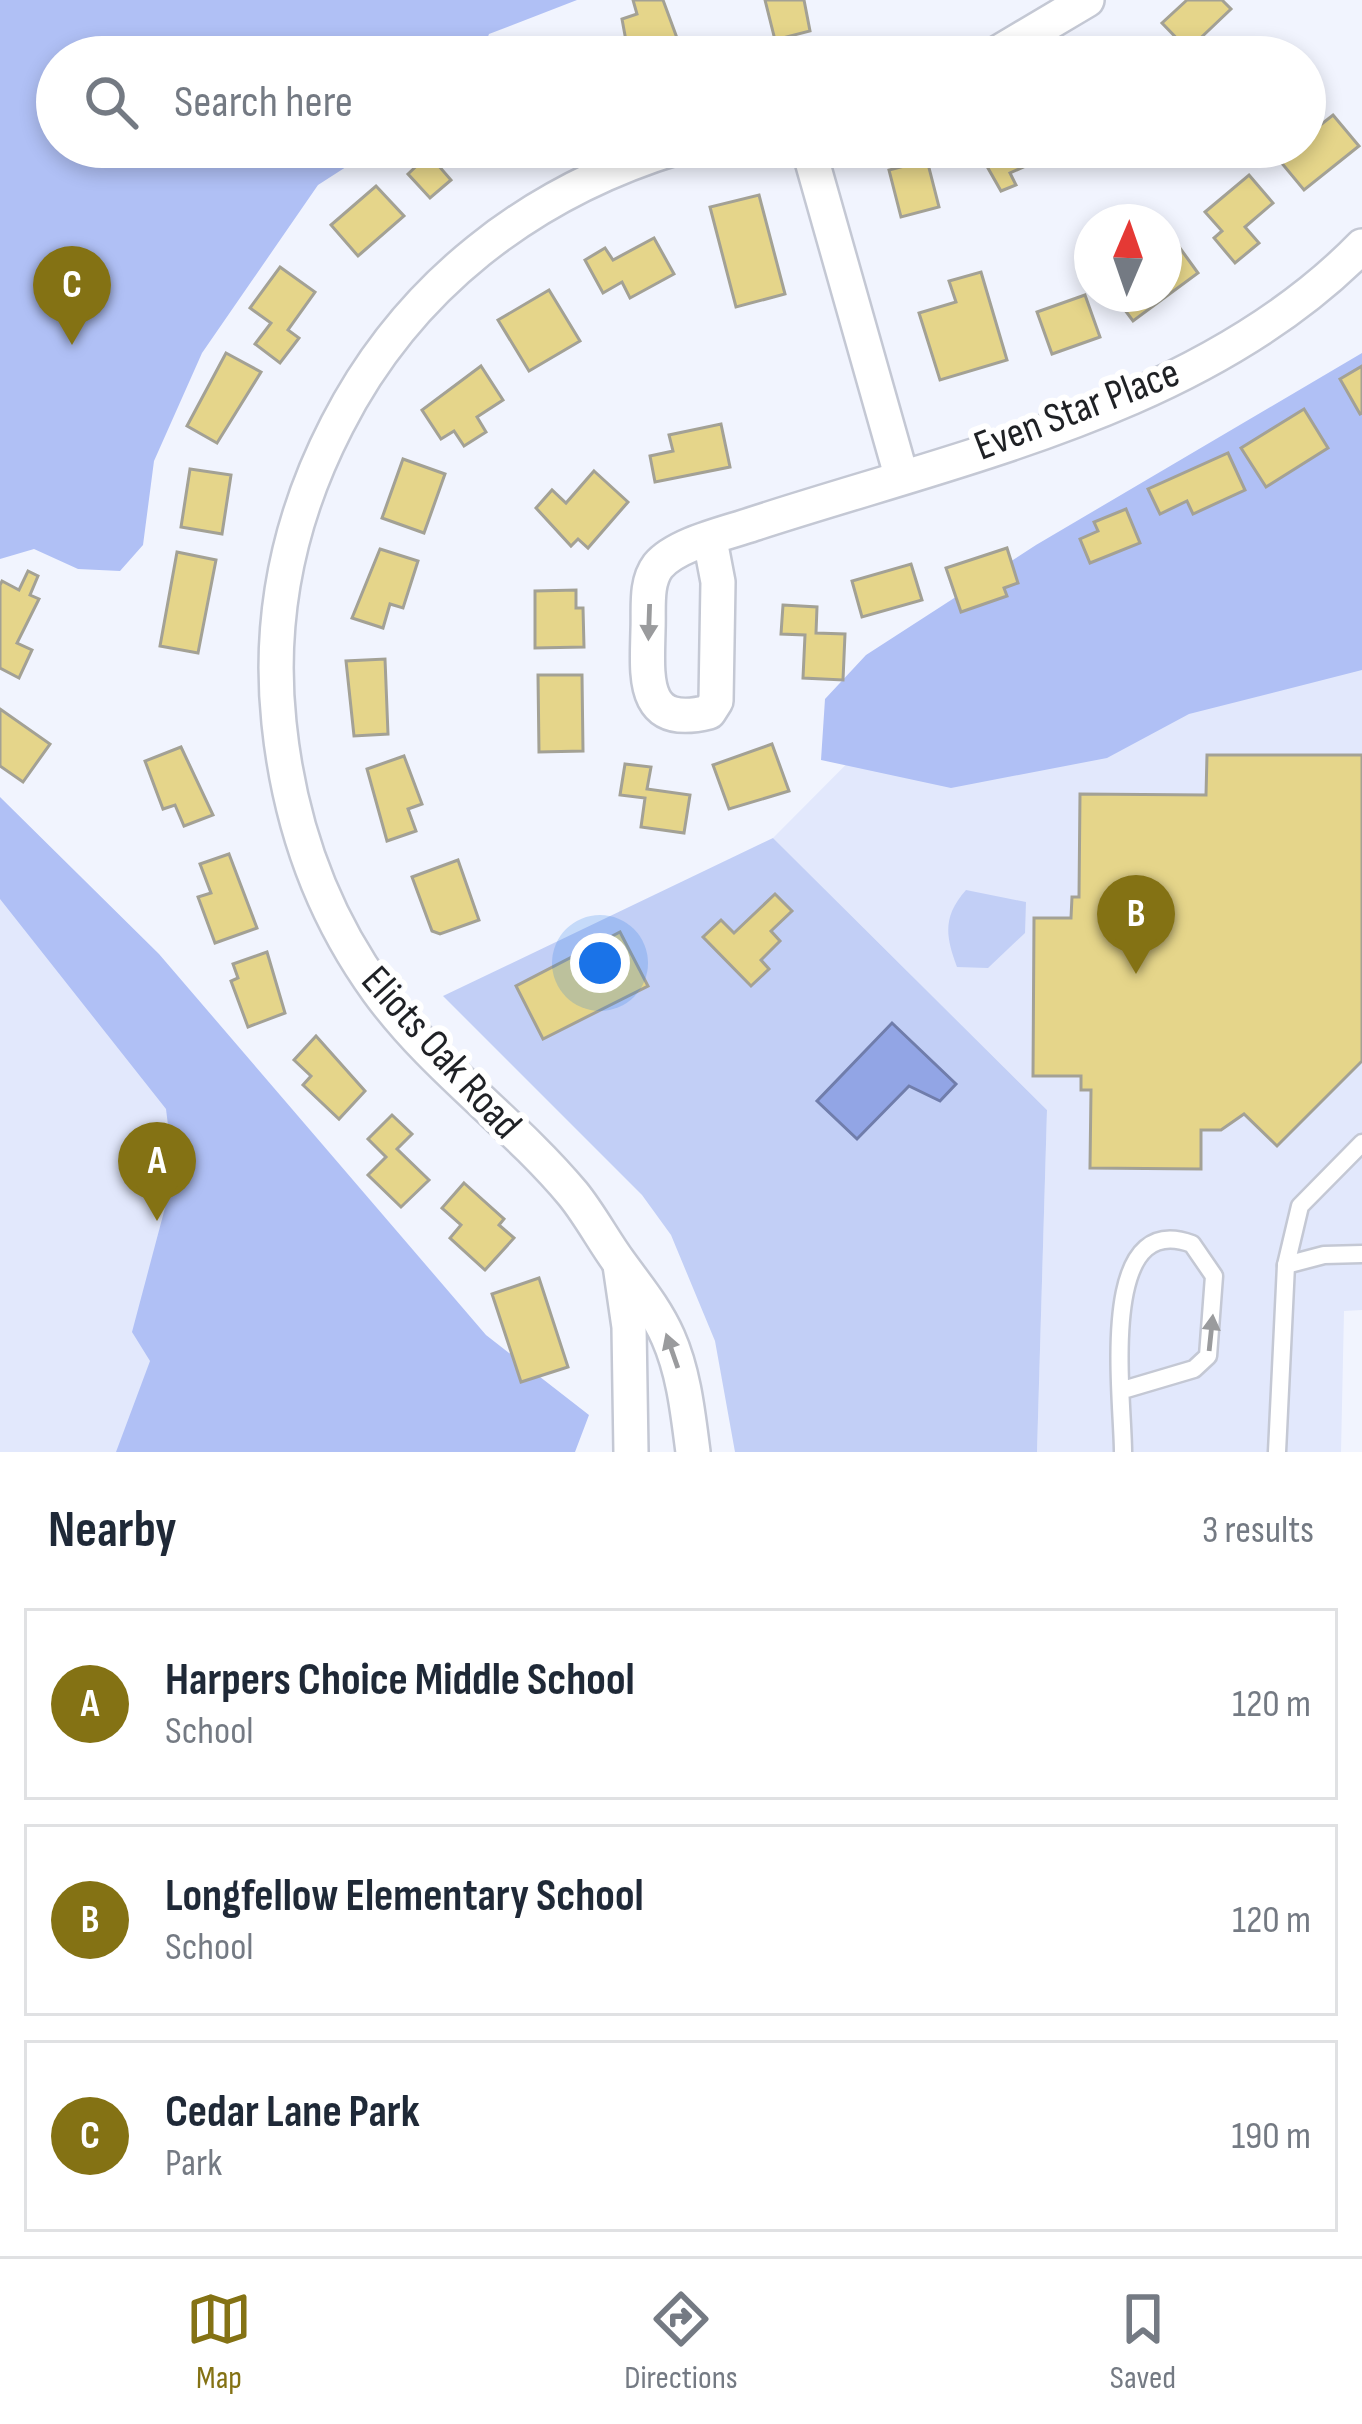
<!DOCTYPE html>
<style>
body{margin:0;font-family:"Sofia Sans Condensed",sans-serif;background:#f6f6f7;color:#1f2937}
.compass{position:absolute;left:1074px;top:204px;width:108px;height:108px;border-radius:50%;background:#fff;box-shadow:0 6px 18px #0003;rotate:2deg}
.you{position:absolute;left:600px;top:963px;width:42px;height:42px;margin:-30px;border:9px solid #fff;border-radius:50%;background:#1a73e8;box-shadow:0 0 0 18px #1a73e833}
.badge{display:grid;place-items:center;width:78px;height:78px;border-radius:50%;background:#847214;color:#fff;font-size:39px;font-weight:700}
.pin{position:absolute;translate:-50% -99px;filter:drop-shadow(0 3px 6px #0008)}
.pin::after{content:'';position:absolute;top:63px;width:42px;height:36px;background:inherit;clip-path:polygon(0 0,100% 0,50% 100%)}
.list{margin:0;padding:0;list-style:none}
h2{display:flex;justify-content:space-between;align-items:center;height:156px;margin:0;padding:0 48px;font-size:51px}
h2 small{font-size:39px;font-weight:400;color:#747a83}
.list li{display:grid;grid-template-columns:78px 1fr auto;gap:36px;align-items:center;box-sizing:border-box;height:192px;margin:0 24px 24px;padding:0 24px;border:3px solid #e0e1e3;border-radius:0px}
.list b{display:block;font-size:45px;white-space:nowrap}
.list p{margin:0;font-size:39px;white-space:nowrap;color:#747a83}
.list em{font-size:39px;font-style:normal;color:#747a83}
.icon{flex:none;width:66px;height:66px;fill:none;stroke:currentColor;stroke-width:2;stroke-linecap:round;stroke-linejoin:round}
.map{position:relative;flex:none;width:1362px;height:1452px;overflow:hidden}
.search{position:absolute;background:#fff;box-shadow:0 6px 18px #0003;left:36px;right:36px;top:36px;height:132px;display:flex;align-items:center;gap:30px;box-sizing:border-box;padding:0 42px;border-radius:66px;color:#747a83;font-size:45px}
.sheet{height:804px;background:#fff}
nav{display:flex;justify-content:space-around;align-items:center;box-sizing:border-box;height:168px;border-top:3px solid #e0e1e3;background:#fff;font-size:33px;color:#747a83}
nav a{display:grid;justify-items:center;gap:6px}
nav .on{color:#847214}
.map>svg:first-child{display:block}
.built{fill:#e2e8fc}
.green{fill:#c2cff6}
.forest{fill:#b0c0f5}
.water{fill:#92a5e5;stroke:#707dab;stroke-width:3}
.building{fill:#e5d58a;stroke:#a3a195;stroke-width:3}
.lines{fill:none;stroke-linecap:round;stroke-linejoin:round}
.lane-casing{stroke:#c4c8d4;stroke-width:21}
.street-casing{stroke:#c4c8d4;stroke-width:38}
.lane{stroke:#fff;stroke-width:16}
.street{stroke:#fff;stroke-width:33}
.oneway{fill:#9a9b9d}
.labels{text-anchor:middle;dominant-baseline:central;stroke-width:12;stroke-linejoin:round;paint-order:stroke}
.street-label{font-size:42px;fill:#1f2125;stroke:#fff}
</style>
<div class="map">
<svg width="1362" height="1452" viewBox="0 0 1362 1452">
<rect width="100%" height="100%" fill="#f1f4fe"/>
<g class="built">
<polygon points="1362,472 1362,1310 1344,1311 1341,1452 1037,1452 1047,1110 773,838 943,667"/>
<polygon points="0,820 431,1452 0,1452"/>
</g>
<g class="green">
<polygon points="773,838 1047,1110 1037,1452 735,1452 715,1341 671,1235 642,1195 443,996"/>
<path d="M966,890L1026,902L1025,933L988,968L957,967C945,935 943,916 966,890Z"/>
</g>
<g class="forest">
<polygon points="0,0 577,0 489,34 480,57 57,57 57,147 377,147 318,185 202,353 154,461 143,545 120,571 78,569 34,549 0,559"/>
<polygon points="1362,353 1362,670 1189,714 1107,758 951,788 821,760 825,699 866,655 1036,545"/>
<polygon points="0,797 159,954 486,1335 589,1415 575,1452 116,1452 150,1361 132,1332 174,1174 166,1109 0,899"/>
</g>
<polygon class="water" points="892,1023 956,1084 940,1101 909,1086 857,1139 817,1101"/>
<g class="building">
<polygon points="633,0 663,0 684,57 629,57 622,19 637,14"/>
<polygon points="765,0 804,0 810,31 775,40"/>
<polygon points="1187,0 1222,0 1231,9 1188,50 1162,23"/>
<polygon points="1333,115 1359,146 1304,190 1270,149 1305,147 1305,137"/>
<polygon points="419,147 456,147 437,164 451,180 430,198 408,174 427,156"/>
<polygon points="976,147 1057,147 1059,151 1010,173 1016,185 1001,191"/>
<polygon points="927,160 939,207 901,217 889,170"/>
<polygon points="1249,175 1273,203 1245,227 1259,243 1235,263 1214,238 1222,231 1205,212"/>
<polygon points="376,186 404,216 358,256 331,225"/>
<polygon points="759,195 785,294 736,307 710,207"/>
<polygon points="1164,226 1198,273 1133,321 1113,294 1164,294"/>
<polygon points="654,238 674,274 630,298 622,282 603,293 585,260 605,248 613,260"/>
<polygon points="280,267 315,292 288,330 299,338 280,363 255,344 271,323 250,308"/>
<polygon points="981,272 1007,360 940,380 919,313 956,302 949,281"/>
<polygon points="549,290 580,341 529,371 498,320"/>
<polygon points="1085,295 1100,337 1052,354 1037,312"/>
<polygon points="226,353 261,372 217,443 187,426"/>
<polygon points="481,366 503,400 477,417 486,432 464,446 454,431 441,439 422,410"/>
<polygon points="1362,366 1362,413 1360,414 1340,379"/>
<polygon points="1304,409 1328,448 1266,487 1241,448"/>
<polygon points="721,424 730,467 655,482 650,456 673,451 669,435"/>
<polygon points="1228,453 1245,490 1193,514 1187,501 1160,514 1148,489"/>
<polygon points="403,459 445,474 424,533 382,518"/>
<polygon points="190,469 231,475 222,534 181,527"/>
<polygon points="594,471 628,502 588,548 578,539 571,546 536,508 552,490 566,503"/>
<polygon points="1126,509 1140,543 1090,563 1080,539 1098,531 1094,522"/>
<polygon points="1007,548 1018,583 1004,588 1007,596 961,612 946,568"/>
<polygon points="380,549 418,561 403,608 390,604 383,628 352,618"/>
<polygon points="177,552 216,560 198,653 160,646"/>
<polygon points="911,564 922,600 862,617 852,581"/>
<polygon points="28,571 38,576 30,595 39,599 17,643 32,650 19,678 0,668 0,585 2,581 19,590"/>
<polygon points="576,590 576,608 583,608 584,647 535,648 535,591"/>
<polygon points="783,605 817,607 816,633 845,634 843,680 803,678 805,635 781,634"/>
<polygon points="385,659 388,734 354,736 346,661"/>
<polygon points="538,675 582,675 583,751 539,752"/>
<polygon points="0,709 50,744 23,782 0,766"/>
<polygon points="772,744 789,791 729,809 713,765"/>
<polygon points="181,747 213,815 184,826 175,805 163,809 145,761"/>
<polygon points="1207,755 1362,755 1362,1061 1277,1146 1244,1114 1221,1130 1201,1130 1201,1169 1090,1168 1091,1090 1081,1090 1081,1076 1033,1076 1034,918 1071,918 1072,897 1079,897 1080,794 1206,795"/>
<polygon points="404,756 422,804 408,809 416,831 387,841 367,769"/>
<polygon points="625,764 651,767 647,789 690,795 684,833 641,827 645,798 620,795"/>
<polygon points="229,854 257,928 215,943 198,897 211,893 200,864"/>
<polygon points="458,860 479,920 440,934 432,931 412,877"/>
<polygon points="775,894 792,911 771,931 780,941 761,960 769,969 751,986 703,937 721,920 734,933"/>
<polygon points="620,932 648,986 543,1039 516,986"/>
<polygon points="267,952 285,1013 248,1027 231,981 238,978 233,964"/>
<polygon points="316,1036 365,1091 339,1119 303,1085 311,1076 294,1060"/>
<polygon points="392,1115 412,1134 397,1149 429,1180 401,1207 368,1175 386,1157 368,1139"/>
<polygon points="464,1183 504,1219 499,1225 514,1238 485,1270 450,1238 461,1225 442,1208"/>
<polygon points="539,1278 568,1367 521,1382 492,1294"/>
</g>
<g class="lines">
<defs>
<g id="lane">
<polyline points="1286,1265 1324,1255 1362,1254"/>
<path d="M1123,1452C1123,1398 1096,1208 1192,1244L1214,1276L1208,1356L1194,1369L1123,1390"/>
<polyline points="1277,1452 1286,1265 1300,1206 1362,1143"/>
</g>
<g id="street">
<polyline points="991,57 1087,0"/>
<path d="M678,147C530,192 408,286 337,425C289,518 268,619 279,723C289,820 320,911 378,991C434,1068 513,1122 573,1194C590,1215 603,1240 619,1262C637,1287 655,1308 668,1337C684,1373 688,1414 693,1452"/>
<polyline points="808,147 901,475"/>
<path d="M710,540L718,582L716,701L709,712C641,729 647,678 648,630C649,609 645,583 658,566C676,544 727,533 753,524C958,457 1205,407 1362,246"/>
<polyline points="620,1265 629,1327 631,1452"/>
</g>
</defs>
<use href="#lane" class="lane-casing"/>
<use href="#street" class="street-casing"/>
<use href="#lane" class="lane"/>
<use href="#street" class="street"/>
</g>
<defs><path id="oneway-solid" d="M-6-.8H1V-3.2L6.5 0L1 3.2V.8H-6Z" transform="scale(3)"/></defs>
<g class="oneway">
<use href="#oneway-solid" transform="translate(649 622) rotate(92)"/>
<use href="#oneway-solid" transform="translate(1211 1333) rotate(-84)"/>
<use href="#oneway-solid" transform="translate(672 1351) rotate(-109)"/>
</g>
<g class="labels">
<g class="street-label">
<text transform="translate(1077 410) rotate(-21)">Even Star Place</text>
<text transform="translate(441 1053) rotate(48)">Eliots Oak Road</text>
</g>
</g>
</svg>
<svg class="compass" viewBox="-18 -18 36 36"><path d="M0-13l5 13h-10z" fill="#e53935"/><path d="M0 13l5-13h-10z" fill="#747a83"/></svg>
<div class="you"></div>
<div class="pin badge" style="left:157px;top:1221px">A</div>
<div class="pin badge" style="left:1136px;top:974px">B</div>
<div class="pin badge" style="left:72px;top:345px">C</div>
<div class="search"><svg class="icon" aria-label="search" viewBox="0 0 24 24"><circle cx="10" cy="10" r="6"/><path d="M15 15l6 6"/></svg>Search here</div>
</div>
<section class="sheet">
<h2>Nearby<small>3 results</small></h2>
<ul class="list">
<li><span class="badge">A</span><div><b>Harpers Choice Middle School</b><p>School</p></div><em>120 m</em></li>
<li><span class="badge">B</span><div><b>Longfellow Elementary School</b><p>School</p></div><em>120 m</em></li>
<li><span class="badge">C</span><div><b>Cedar Lane Park</b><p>Park</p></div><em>190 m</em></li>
</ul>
</section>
<nav>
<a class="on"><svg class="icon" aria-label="map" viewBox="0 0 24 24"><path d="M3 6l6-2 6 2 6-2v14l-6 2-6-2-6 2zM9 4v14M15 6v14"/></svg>Map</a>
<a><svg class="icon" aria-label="directions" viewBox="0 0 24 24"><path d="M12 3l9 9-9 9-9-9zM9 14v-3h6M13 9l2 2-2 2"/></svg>Directions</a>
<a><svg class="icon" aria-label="saved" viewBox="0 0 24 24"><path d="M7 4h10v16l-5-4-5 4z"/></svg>Saved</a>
</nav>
